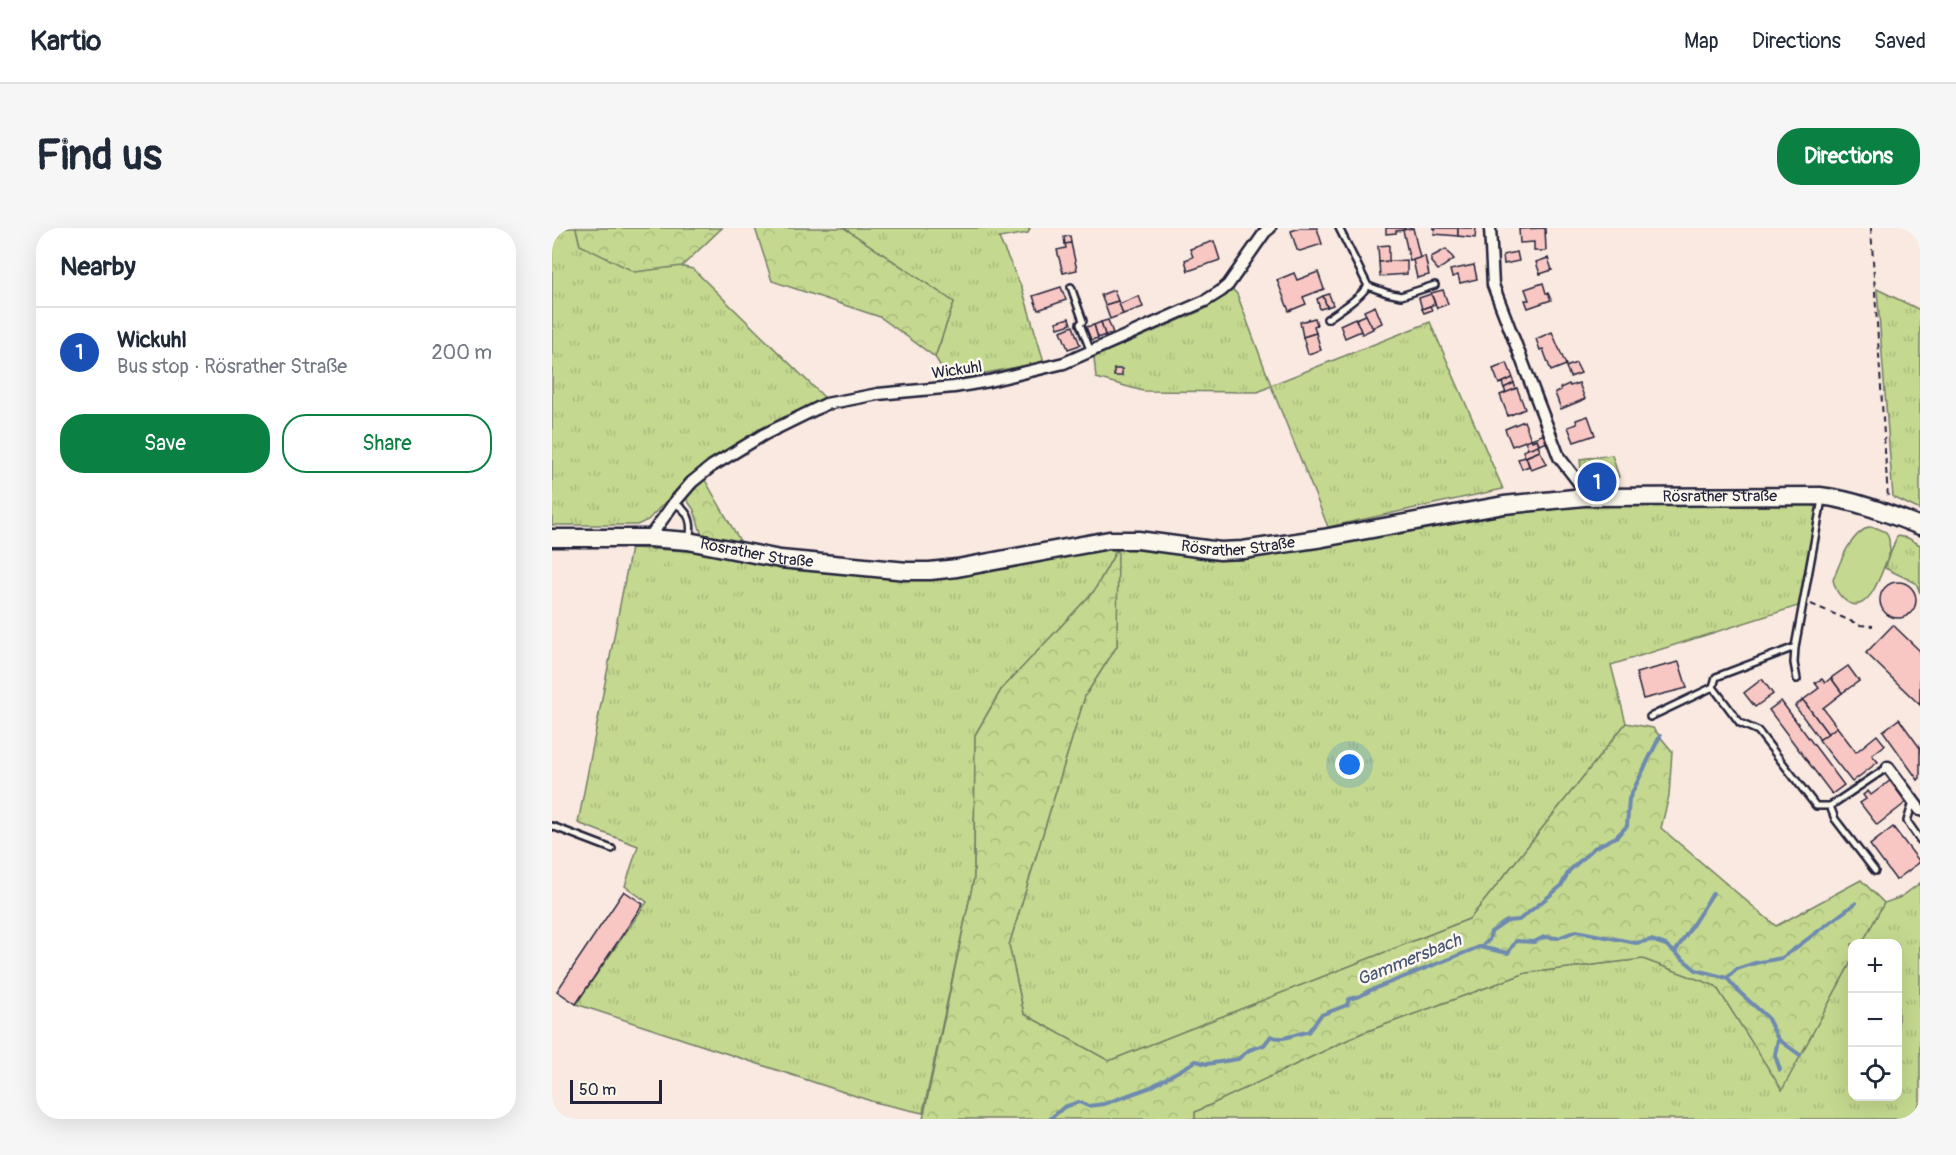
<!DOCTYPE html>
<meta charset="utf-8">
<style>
body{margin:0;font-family:Pangolin,sans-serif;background:#f6f6f7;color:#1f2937}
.controls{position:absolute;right:18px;bottom:18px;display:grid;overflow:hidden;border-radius:12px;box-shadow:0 6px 24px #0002}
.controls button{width:54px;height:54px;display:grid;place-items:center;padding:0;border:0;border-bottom:2px solid #e0e1e3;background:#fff;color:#1f2937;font:30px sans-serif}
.scale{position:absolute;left:18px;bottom:15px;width:92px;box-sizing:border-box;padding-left:6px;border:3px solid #22223b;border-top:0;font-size:16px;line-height:21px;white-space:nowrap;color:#22223b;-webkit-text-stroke:4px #fbf7ec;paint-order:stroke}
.you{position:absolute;left:798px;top:537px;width:21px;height:21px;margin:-15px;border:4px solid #fff;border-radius:50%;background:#1a73e8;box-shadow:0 0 0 9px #1a73e833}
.badge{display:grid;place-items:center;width:39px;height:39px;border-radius:50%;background:#0b8043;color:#fff;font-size:20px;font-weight:700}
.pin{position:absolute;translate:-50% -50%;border:3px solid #fff;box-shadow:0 2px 6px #0006}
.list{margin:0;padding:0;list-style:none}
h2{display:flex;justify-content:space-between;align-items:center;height:78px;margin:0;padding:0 24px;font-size:26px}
h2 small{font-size:20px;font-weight:400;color:#747a83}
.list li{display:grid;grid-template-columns:39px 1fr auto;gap:18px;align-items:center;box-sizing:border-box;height:90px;padding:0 24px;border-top:2px solid #e0e1e3}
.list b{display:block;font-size:22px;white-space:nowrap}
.list p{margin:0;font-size:20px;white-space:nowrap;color:#747a83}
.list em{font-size:20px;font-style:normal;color:#747a83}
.actions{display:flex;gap:12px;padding:18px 24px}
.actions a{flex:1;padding:14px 0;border:2px solid #0b8043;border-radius:24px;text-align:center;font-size:21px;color:#0b8043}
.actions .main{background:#0b8043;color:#fff}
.icon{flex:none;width:33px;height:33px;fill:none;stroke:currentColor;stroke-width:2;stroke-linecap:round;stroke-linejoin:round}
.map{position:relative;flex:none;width:1368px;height:891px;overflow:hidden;border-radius:24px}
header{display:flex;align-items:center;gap:36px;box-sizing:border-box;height:84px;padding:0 30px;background:#fff;border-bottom:2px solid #e0e1e3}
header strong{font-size:28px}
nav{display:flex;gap:33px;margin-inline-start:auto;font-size:21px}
.intro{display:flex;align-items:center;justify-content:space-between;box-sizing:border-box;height:144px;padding:0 36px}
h1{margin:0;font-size:42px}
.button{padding:15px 27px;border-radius:24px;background:#0b8043;color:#fff;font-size:21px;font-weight:700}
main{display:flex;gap:36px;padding:0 36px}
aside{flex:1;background:#fff;border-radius:24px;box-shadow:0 6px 24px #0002}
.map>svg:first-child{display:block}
.grass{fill:url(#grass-tufts);stroke:#737e65;stroke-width:1.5}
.forest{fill:url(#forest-crowns);stroke:#737e65;stroke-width:1.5}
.garden{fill:#c4d98f;stroke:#737e65;stroke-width:1.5}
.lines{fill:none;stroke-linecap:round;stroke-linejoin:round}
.stream{stroke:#6e8aaf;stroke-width:4}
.building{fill:#f8c7c3;stroke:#22223b;stroke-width:1.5}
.lane-casing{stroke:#22223b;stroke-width:10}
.street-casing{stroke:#22223b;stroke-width:15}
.secondary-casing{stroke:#22223b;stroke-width:21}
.path{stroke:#22223b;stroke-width:2;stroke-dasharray:6 4.5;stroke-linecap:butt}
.lane{stroke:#fbf7ec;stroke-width:5}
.street{stroke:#fbf7ec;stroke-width:10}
.secondary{stroke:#fbf7ec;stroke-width:16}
.labels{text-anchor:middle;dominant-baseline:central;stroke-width:5;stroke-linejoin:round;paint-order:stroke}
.street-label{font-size:16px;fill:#22223b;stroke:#fbf7ec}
.water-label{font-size:18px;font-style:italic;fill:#485675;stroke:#fbf7ec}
</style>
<header>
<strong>Kartio</strong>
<nav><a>Map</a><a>Directions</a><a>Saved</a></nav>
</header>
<div class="intro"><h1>Find us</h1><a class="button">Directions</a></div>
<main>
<aside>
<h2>Nearby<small></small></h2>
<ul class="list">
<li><span class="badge" style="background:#1a4fb4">1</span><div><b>Wickuhl</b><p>Bus stop · Rösrather Straße</p></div><em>200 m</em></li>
</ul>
<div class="actions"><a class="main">Save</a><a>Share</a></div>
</aside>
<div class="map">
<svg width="1368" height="891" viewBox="0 0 1368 891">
<defs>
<pattern id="grass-tufts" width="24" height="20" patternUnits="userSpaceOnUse" patternTransform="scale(1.5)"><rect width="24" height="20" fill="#c4d98f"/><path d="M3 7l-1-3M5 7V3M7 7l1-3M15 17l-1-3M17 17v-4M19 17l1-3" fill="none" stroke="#a8ba7c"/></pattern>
<pattern id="forest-crowns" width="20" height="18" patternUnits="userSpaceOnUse" patternTransform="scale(1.5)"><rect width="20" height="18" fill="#c4d98f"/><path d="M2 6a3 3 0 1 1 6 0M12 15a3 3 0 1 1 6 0" fill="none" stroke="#a8ba7c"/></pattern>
</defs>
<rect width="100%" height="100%" fill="#fae9e0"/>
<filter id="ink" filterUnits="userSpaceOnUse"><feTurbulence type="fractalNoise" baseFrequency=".0167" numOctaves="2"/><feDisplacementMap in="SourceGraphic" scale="12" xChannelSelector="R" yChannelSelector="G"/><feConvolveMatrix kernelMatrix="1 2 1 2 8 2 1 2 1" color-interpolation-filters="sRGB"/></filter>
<g filter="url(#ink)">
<g class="grass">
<polygon points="0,0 24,0 28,17 141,41 273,170 179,219 133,253 96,292 85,297 0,297"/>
<polygon points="292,0 478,0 476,5 447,10 470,60 492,134 397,152 383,129 402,74"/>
<polygon points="680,61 685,66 719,157 878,94 951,261 776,299 719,158 706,164 591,163 544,150 542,129 653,81"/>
<polygon points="1325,61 1368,82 1368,282 1341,269"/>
<polygon points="1060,227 1067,249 1030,249 1028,231"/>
<polygon points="1183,273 1269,277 1254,358 1246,378 1059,437 1074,495 921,687 917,691 557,833 472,786 457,717 533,468 565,418 565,321 542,363 449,462 423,507 422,650 371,885 322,874 24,776 95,674 73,658 86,618 26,595 79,320 155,324 390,348 566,320 688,332 998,279 1041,276"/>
<polygon points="1345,308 1356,310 1368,317 1368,365 1364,355 1333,340"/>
<polygon points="1368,655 1368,874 1360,891 643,891 643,884 810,805 974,745 1091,731 1164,758 1230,861 1300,732 1300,868 1346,868 1346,716 1310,715 1332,675 1349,669"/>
</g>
<g class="forest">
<polygon points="24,0 170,0 130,38 83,44 28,17"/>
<polygon points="203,0 292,0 402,74 383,129 328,89 220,53"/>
<polygon points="153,252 192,320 151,311 142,282 133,269"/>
<polygon points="566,320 565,418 533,468 457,717 472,786 557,833 917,691 921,687 1074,495 1101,500 1120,523 1117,568 1109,600 1224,698 1309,652 1332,675 1310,715 1300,716 1300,732 1230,862 1164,758 1091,731 974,745 810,805 643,884 643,891 371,891 422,650 423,507 449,462 542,363"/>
</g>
<path class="garden" d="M1316,299L1325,300L1334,304L1337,311L1338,324C1331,339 1319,386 1297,375C1287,369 1284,363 1281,352C1289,332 1296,310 1316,299Z"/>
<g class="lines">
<g class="stream">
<polyline points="929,719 937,712 939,704 955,693 967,692 996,669 1009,658 1017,643 1042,620 1064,609 1075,598 1077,571 1108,508"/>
<polyline points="1123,724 1161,665"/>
<polyline points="1175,750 1185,741 1203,735 1230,730 1304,675"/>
<polyline points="1226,811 1223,827 1228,842"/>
<path d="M498,891L512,879L527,874L536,878L552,876L599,859L644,833L655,836L686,831L697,822L712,817L719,808C733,814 742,805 756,804L769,787L795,777L797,771L808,768L819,762L927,719L956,725L964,713L982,714L992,709L1006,710L1024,703L1084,715L1099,712L1114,717L1144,742L1175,750L1186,763L1215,789L1226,811L1248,827"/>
</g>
</g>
<g class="building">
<polygon points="748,0 765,0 770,16 748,23 745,22 739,3"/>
<polygon points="834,0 853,0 853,2 844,3 844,5 834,6"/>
<polygon points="861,0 868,30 858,33 851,2"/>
<polygon points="880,0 906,0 906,8 882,6 883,1"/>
<polygon points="906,0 924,0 923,10 906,8"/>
<polygon points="993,0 994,23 982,23 982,14 968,15 967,1"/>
<polygon points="518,8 519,15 513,16 512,9"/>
<polygon points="662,13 668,32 636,43 633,32 641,29 638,21"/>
<polygon points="519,15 525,42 511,45 505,22 514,20 513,16"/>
<polygon points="837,17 837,33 827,34 826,18"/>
<polygon points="894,21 902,31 886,42 879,34 879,29"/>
<polygon points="965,24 967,33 952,36 951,27"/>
<polygon points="873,28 877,47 865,50 861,32"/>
<polygon points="996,30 1000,42 988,46 984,34"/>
<polygon points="855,32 855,46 828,48 827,34"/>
<polygon points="922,37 925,51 908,55 906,47 900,49 898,42"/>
<polygon points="766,44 772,61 751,69 754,76 737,83 725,52 742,45 745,52"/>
<polygon points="991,55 994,65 996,65 999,72 976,80 973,72 977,72 973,61"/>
<polygon points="509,59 514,72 486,82 481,68"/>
<polygon points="562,62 566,73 553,77 549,67"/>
<polygon points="891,62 896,76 885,80 879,65"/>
<polygon points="777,66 781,77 775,79 771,68"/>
<polygon points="879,66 883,76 870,81 867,70"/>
<polygon points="587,68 591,79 571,86 567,76"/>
<polygon points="771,68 775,79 768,81 765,71"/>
<polygon points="566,73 571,86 558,91 553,77"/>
<polygon points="823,78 830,95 820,100 812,83"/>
<polygon points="878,78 880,82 872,85 870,81"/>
<polygon points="814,87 821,101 810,106 804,91"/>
<polygon points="517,90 519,96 506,100 504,94"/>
<polygon points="763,90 765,97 762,98 764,105 751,109 748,94"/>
<polygon points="803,90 809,103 793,110 788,97"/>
<polygon points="556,92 561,105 553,107 549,94"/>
<polygon points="549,94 553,107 546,110 542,97"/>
<polygon points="542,97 546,110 539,112 534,99"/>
<polygon points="521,98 528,117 516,121 509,103"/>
<polygon points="1000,104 1014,137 999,143 991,121 988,122 984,111"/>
<polygon points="764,105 769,122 756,126 751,109"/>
<polygon points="955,135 961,150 947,156 941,141"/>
<polygon points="1024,135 1029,145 1018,149 1014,139"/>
<rect x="562" y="141" width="8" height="7"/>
<polygon points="960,150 962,155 952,160 950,155"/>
<polygon points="962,155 964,161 954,165 952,160"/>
<polygon points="1027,155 1033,171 1009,181 1003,165 1009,162 1008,160 1017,156 1018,158"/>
<polygon points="965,160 973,181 956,188 948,167"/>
<polygon points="1036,188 1043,207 1022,214 1016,199 1025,196 1024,192"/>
<polygon points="972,193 979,211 960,218 953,201"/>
<polygon points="993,206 996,214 987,217 985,211 980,213 979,211"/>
<polygon points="979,211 980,213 985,211 987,217 976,221 973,213"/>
<polygon points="986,217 988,223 973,229 971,223"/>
<polygon points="988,223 995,236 979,242 974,229"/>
<polygon points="974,229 977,238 970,241 966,231"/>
<circle cx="1346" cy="372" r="18"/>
<polygon points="1341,397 1368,423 1368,477 1314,425"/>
<polygon points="1127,434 1135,460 1091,471 1084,445"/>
<polygon points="1296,438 1307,453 1290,465 1279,450"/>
<polygon points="1279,450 1290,465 1271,480 1285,499 1276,506 1251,472 1267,460 1263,455 1270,451 1273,455"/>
<polygon points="1210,451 1221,466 1203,479 1192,465"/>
<polygon points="1251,472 1276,506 1268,512 1243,478"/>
<polygon points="1229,473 1292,557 1280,566 1217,482"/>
<polygon points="1347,491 1368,520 1368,550 1366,552 1331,503"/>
<polygon points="1285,499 1304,524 1325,507 1333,517 1320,527 1326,534 1300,554 1267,512"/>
<polygon points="1339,552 1356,573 1325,597 1308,575 1314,571 1311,567 1316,563 1319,567"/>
<polygon points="1341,599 1368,634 1344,652 1318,617"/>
<polygon points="72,663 91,676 24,776 5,763"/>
</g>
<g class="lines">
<defs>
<g id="lane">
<polyline points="787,0 816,58 835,65 849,68 883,57"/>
<polyline points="519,59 531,93 528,96 539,124"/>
<path d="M775,91C790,81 805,72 816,58"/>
<path d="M122,275C138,283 141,296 137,312"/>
<polyline points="1243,419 1164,449 1161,459 1188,495 1206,503 1264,578 1278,578 1336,539"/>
<polyline points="1245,451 1242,435 1243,419 1269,277 1268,270"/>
<polyline points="1098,489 1161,459"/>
<polyline points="1361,574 1355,593 1368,612"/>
<polyline points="1278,578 1283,591 1323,643"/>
<polyline points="0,598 60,621"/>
</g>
<g id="street">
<polyline points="938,0 941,57 1007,229 1031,260 1032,269"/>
<polyline points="97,310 122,275 140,254 160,238 211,207 274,176 326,166 402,159 437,153 512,135 653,73 669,63 676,57 713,4 718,0"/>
<polyline points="1336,539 1368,582"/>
</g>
<g id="secondary">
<path id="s1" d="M0,310H97L136,313L228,331L355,343H378L405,340L557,312H586L668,323L691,322L771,310L952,277L1032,269L1268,268C1303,272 1335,285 1368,298"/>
</g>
</defs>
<use href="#lane" class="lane-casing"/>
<use href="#street" class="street-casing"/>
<use href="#secondary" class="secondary-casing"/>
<g class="path">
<polyline points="1319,0 1336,271"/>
<polyline points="1259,376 1308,397 1321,398"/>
</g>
<use href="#lane" class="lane"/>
<use href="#street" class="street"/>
<use href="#secondary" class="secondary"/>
</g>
</g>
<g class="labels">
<g class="street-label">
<text transform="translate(405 142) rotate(-8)">Wickuhl</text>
<text stroke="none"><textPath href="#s1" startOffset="1178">Rösrather Straße</textPath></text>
<text stroke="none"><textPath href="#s1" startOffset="692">Rösrather Straße</textPath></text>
<text stroke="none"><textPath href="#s1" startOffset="206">Rösrather Straße</textPath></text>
</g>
<g class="water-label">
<text transform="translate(857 732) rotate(-22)">Gammersbach</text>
</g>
</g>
</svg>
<div class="controls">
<button>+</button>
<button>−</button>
<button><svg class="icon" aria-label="locate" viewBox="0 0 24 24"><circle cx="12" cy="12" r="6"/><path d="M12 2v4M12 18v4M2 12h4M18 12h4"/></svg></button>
</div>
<div class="scale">50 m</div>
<div class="you"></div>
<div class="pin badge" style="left:1045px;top:254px;background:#1a4fb4">1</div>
</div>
</main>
